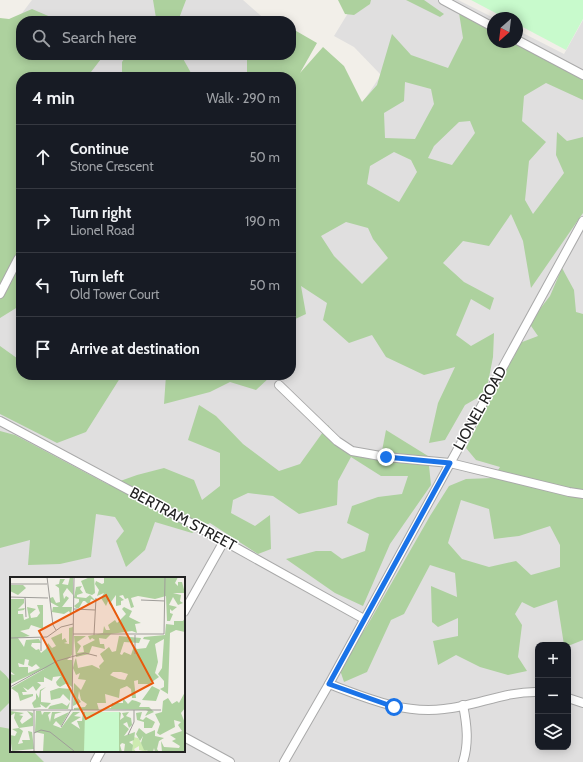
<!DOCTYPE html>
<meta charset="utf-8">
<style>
body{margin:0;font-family:Cabin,sans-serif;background:#242831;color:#f1f3f6}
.controls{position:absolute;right:12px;bottom:12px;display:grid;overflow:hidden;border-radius:8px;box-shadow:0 2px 10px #0003}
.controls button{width:36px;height:36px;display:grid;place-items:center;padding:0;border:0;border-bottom:1px solid #363941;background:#171b24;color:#f1f3f6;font:20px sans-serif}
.compass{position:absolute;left:487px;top:12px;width:36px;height:36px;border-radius:50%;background:#171b24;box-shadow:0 2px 10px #0003;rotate:208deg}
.stop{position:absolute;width:12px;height:12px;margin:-9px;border:3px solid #1a73e8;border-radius:50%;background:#fff}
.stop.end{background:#1a73e8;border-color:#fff;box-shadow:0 1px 4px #0008}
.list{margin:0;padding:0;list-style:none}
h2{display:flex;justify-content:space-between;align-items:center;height:52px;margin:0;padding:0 16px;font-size:17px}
h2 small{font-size:13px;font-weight:400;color:#9ea1a6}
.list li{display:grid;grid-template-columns:26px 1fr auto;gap:12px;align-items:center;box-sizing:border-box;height:64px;padding:0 16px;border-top:1px solid #363941}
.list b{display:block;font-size:15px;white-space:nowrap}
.list p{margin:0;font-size:13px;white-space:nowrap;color:#9ea1a6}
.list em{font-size:13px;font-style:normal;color:#9ea1a6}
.icon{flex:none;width:22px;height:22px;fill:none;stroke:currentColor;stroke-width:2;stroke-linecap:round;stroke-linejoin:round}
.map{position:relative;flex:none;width:583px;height:762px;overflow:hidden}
.search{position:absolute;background:#171b24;box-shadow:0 2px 10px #0003;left:16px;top:16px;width:280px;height:44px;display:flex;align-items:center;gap:10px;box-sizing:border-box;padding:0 14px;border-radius:16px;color:#9ea1a6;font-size:15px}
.panel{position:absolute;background:#171b24;box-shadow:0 2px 10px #0003;left:16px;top:72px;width:280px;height:308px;border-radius:16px}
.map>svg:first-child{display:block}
.residential{fill:#e0dfdf;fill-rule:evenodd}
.forest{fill:#add19e;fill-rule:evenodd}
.park{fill:#c8facc}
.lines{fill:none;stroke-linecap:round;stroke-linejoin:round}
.street-casing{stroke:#a9a9a9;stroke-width:10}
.street{stroke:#fff;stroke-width:8}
.route{stroke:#1a73e8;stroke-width:5}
.labels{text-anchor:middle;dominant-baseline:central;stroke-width:3;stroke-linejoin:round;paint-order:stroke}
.street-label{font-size:15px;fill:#222;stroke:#fff}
.inset-road{fill:none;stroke:#9f9d99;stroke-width:1}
.view{fill:#e8590c;fill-opacity:0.15;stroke:#e8590c;stroke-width:2}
.inset-edge{fill:none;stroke:#222;stroke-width:2}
</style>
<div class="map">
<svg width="583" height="762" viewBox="0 0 583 762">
<rect width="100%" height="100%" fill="#f2efe9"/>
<path class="residential" d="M32,0H243L267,21H21V55H276L264,77H21V375H291V168L308,183L381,75L354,47L334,36L356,0H458L494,18L493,42H517V30L564,54L583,20V762H0V42ZM11,578H184V751H11ZM538,645H568V747H538Z"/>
<g class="forest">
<polygon points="153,0 186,0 178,21 153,21 156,18"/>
<polygon points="338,0 371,0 370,4 354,15 345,14"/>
<polygon points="406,0 424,0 444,14 440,17"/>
<polygon points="32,9 60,21 21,21 21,55 104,55 91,72 96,77 21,77 21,305 0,318 0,18 9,19"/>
<path d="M459,13L493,31V42H513L583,80V100L546,83L524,96L522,121L546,142L529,161L525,200L533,214L564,173L556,155L557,132L567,141L583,137V213L531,288L523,241L511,214L489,246L463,241L443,263L464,282L494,298L490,310L471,299L456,335L471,346L494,333L493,357L486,393L465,405L445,440L429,443L438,403L455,367L424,375L386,357L372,335L349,343L323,320L327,303L301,286L306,314L291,321V77H247V60L252,55H291V28L317,43L300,73L323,47L344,66L362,102L377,85L392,34L411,55L448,68L463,38ZM405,82L431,89L434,104L415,139L385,138L384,113L404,101ZM470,121L475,133L452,165L428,158L434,146L459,122ZM394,152L411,160L417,172L399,202L367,184L370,166ZM346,222L368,228L373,239L388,258L362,284L334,256L321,236Z"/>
<polygon points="127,55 181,55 191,73 209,77 122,77 122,62"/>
<path d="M562,268L574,290L576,312L583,314V640L568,646V645H564L557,600L534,608L522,602L515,614L522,625L518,657L527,671L508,675L480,667L456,655L438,665L433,641L458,636V618L438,627L432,622L431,586L457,597L455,573L430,565L404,614L391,620L367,672L344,682L339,667L367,626L430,516L449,486L466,479L493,478L500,467L476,460L466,448L485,410L500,372L514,357L517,344L538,336L529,323L550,296ZM461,500L489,509L494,539L519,536L550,526L560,545V567L531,575L516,561L489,567L462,559L448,543Z"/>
<polygon points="0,346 21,361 21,375 40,375 47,380 49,375 122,375 86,432 57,443 0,414"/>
<polygon points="166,375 269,375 270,377 256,390 230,382 210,392 164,404"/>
<polygon points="199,405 216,416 243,444 279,471 300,464 328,425 346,452 381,456 386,430 428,456 431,485 390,544 363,606 335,593 286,559 316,551 331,551 342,559 365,551 369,534 347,523 352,506 378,497 402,494 408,476 381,476 351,457 338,481 337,505 299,514 273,496 248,493 233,500 231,513 255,526 270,515 271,549 258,554 210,523 192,533 155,522 145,550 126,567 116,541 124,531 115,517 96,514 91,557 60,564 28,565 30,540 0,548 0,431 15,435 109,485 137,475 164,468 194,480 202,500 220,486 220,453 188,440"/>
<path d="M0,670C14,682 11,684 11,701L0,712Z"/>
<polygon points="0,727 11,729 11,751 33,751 44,762 0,762"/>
</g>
<polygon class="park" points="471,0 583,0 583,19 566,50 517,24 517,18 505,18"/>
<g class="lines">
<defs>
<g id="street">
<polyline points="443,0 493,27"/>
<polyline points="517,40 583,75"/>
<polyline points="0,294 18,259"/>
<polyline points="279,385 337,441 352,451 386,457 450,463 569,492 583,494"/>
<polyline points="0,421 224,541 364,619"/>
<polyline points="184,612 224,541"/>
<path d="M329,684C367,698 402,714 444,709C476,706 506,691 538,692"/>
<polyline points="568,698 583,703"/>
<polyline points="184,737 230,762"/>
<polyline points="95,762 101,751"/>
<polyline points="284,762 329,684 583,221"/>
<path d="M463,762C469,743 467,725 463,705"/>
</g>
</defs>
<use href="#street" class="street-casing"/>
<use href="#street" class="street"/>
</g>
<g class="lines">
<polyline class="route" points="386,457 450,463 329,684 394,707"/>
</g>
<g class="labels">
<g class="street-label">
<text transform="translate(480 408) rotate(-61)">LIONEL ROAD</text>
<text transform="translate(183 519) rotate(28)">BERTRAM STREET</text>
</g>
</g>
<g transform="translate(10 577)">
<rect width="175" height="175" fill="#f2efe9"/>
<path d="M123,160L128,161L137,175L129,173V169L124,172L126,175H122Z" fill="#cdebb0"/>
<path d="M60,0H63V18L57,11L53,17L54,22L56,19L59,21L52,30H62L61,38L59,34L54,37L42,35L43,30H49L40,25V21L43,20L46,26L50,25L49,11L45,8L49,7L50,2H55L52,7L58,8ZM80,0H84L85,16L82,18L76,16L71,4ZM94,0H168L165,6L168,9V5H172L175,16H163L171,18L170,24L173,26L168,28L163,20L159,28L167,30L162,34L160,32V36L163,37L160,44H157L156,19L145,22L128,19L121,21L124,30L121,31L118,21L115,22L113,18L109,19L114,23L111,24V28L106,29V18L101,25L103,29L99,27V22L96,29L91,21L94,16L87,19L89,13L85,7L86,4L92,7L94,6ZM0,8H13L16,11L8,18L0,14ZM72,9L70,12L73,16L67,18V20L76,21L80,18L86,24L81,22L79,28L75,24H73L69,31H66L64,29L69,25V22L64,21L66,10ZM0,22H14V26L8,32L15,31L14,33L8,34V37H13L14,43L19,41L17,30L26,32L20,37L21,41L27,40L30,36L27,28H33V52L21,48L19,52L10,54L20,59L8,61L14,70L16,63L29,62L31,66H22L21,69L26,73L29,72L31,76L36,72L38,66L42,71L46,69L41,61L52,56V63L55,61L57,65L54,66L59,67V51L63,50L62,78L57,83H62V110L57,106L50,110L47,108L46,105L51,99L43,100L42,104L34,100V105H27L31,108L26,114L23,109L18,113L13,110L17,115H12L13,118L23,117V119L10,124L8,116L1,111L36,91L0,107V97L5,98L0,94ZM15,82L19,83L18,88L22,90L26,87L30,91L18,96V90H9L8,86L14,88ZM114,30L122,34L119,40L131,46L125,47L127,56L122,54L101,57L96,62L89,61L90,67H94L95,72L82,69L79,77L66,80L64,59H76L67,65L71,69L67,76L74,75L73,69L85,63L82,61L80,63L78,59L93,56L94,49L96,53H100L98,48L105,43L107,46L116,37L112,32ZM175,41V55L166,53L160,56L158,117L150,112L154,110V104L148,97L152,91L154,62L145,67L148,85L145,96L149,100L139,107H128V103L124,104L126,121H122L121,112L117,109L110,112L109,121L95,117L96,126H87L89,133H64V131L75,130L77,127L71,123L69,114L68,121L71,125L63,129L64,106L71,113L76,103L68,102L70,96L66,98L63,91L65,83L66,81L68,91L82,88L90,92L89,89L94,84L90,77L99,70L102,75L106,74L109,59L131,61L129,66L114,65L110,77L112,78L114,75L121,78L124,69L127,72L136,71L140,63L133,62L134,60L155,58L156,47L164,48V44H173ZM103,95H111L118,97L115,103L109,102L100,98ZM142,109L150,113L146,124L132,123ZM36,110L31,114V125L41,126L36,131L30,127L31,130L24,131L22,126L26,122V116L29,121L30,113ZM49,111L61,112L60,124L53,117L50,121L41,123L40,114ZM175,115V131L171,136L175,146V175H152L151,164L154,170L169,171L170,169L162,164L166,162L160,158L172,154L168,148L171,145L164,143L165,150L150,158L147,156L150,147L145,137L152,135L153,124L158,121L162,127L167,124L169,126ZM113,121L118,127L122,123L126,124L131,126L129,130H139L144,135L135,139L138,134L136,133L91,132L101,131L102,126H113ZM60,125L58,132H38L40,129L52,126L57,129ZM0,134L14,136L9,138L13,139L10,144L12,147L22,140L17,134L23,136V149L9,151L13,154L8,167L13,166L12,163H20L18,154L22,155L24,172L2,174L0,158L5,159L7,155L2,152L9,151L4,141L5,136L0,139ZM26,134H31L32,138L34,135H41L38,138L40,145L42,135H52L45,137L44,142L59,135L51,149L46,144L43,148L51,151L63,135H70L64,139L71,140L61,146L70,152L67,144H72L73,135H109L111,136L110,143L114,140L112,136L119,135L116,139L121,141L122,148L119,151L117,145L113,147L119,152L114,159L125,155L124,163L119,165L123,168L122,175H114L115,167L112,166L110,168L112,175H33L34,157L25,155ZM132,135L130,142L133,143L136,140L145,145L142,151H134V145L127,143L126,136ZM129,151L136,157L145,153V159L154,161L149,164L147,172L149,175H145L144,171L143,175L134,173L131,166L133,159L130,164L126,157Z" fill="#add19e" fill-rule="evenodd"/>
<path d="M75,135H109V175H74Z" fill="#c8facc"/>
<path class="inset-road" d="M37,0L43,48L46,53M0,7H37M0,20L38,21M15,20L16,40M131,23L155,24M64,32L85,33M63,57H154L155,0M84,58L86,21M125,58V77M0,61L37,60L51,50L63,47M31,74V61M0,110L47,84L75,76L87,79M0,133H151M62,133L64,0M51,150L61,133M24,156L31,153L40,155L64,174M118,158L124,145V133M24,175V133"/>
<path class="view" d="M96,18L143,106L76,142L29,54Z"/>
<rect width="175" height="175" class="inset-edge"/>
</g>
</svg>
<div class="controls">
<button>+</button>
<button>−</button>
<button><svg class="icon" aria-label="layers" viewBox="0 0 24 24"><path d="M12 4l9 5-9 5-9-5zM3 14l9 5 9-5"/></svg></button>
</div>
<svg class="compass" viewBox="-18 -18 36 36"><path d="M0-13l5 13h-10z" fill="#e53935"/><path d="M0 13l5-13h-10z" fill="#9ea1a6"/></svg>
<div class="stop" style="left:394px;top:707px"></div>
<div class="stop end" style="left:386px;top:457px"></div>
<div class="search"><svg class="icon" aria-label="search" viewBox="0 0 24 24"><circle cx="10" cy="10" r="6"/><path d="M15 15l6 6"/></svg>Search here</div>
<section class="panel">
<h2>4 min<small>Walk · 290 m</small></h2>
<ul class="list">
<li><svg class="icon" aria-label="ahead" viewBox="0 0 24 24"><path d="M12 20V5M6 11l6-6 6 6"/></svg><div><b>Continue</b><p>Stone Crescent</p></div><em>50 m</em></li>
<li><svg class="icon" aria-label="right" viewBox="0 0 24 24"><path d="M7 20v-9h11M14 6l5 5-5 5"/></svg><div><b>Turn right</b><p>Lionel Road</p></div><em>190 m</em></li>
<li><svg class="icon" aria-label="left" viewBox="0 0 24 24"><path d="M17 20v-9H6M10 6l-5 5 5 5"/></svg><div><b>Turn left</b><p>Old Tower Court</p></div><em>50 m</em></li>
<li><svg class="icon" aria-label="arrive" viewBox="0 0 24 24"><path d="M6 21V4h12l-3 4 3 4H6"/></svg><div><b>Arrive at destination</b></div></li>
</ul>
</section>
</div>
